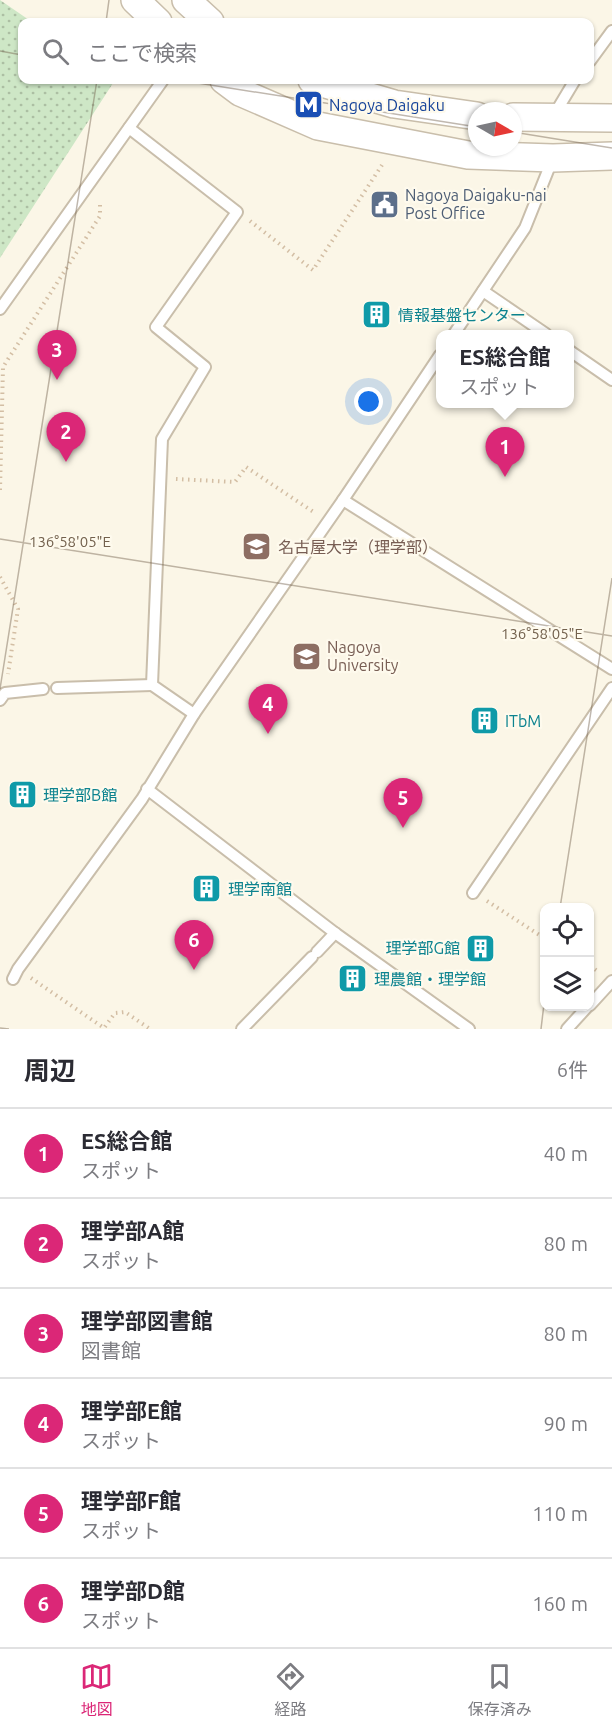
<!DOCTYPE html>
<html lang="ja">
<meta charset="utf-8">
<style>
body{margin:0;font-family:Ubuntu,"Noto Sans JP",sans-serif;background:#f7f7f7;color:#2b2b33}
.controls{position:absolute;right:18px;bottom:18px;display:grid;overflow:hidden;border-radius:12px;box-shadow:0 2px 4px #0004}
.controls button{width:54px;height:54px;display:grid;place-items:center;padding:0;border:0;border-bottom:2px solid #e1e1e2;background:#fff;color:#2b2b33;font:30px sans-serif}
.compass{position:absolute;left:468px;top:102px;width:54px;height:54px;border-radius:50%;background:#fff;box-shadow:0 2px 4px #0004;rotate:99deg}
.you{position:absolute;left:369px;top:402px;width:21px;height:21px;margin:-15px;border:4px solid #fff;border-radius:50%;background:#1a73e8;box-shadow:0 0 0 9px #1a73e833}
.badge{display:grid;place-items:center;width:39px;height:39px;border-radius:50%;background:#db2777;color:#fff;font-size:20px;font-weight:700}
.pin{position:absolute;translate:-50% -50px;filter:drop-shadow(0 2px 3px #0008)}
.pin::after{content:'';position:absolute;top:32px;width:21px;height:18px;background:inherit;clip-path:polygon(0 0,100% 0,50% 100%)}
.popup{position:absolute;left:436px;top:330px;width:138px;height:78px;box-sizing:border-box;display:grid;place-content:center;border-radius:12px;background:#fff;filter:drop-shadow(0 2px 4px #0005);font-size:20px;white-space:nowrap;color:#7c7c81}
.popup b{font-size:22px;color:#2b2b33}
.popup::after{content:'';position:absolute;left:50%;top:100%;margin-left:-12px;border:12px solid transparent;border-top-color:#fff}
.list{margin:0;padding:0;list-style:none}
h2{display:flex;justify-content:space-between;align-items:center;height:78px;margin:0;padding:0 24px;font-size:26px}
h2 small{font-size:20px;font-weight:400;color:#7c7c81}
.list li{display:grid;grid-template-columns:39px 1fr auto;gap:18px;align-items:center;box-sizing:border-box;height:90px;padding:0 24px;border-top:2px solid #e1e1e2}
.list b{display:block;font-size:22px;white-space:nowrap}
.list p{margin:0;font-size:20px;white-space:nowrap;color:#7c7c81}
.list em{font-size:20px;font-style:normal;color:#7c7c81}
.icon{flex:none;width:33px;height:33px;fill:none;stroke:currentColor;stroke-width:2;stroke-linecap:round;stroke-linejoin:round}
.map{position:relative;flex:none;width:612px;height:1029px;overflow:hidden}
.search{position:absolute;background:#fff;box-shadow:0 2px 4px #0004;left:18px;right:18px;top:18px;height:66px;display:flex;align-items:center;gap:15px;box-sizing:border-box;padding:0 21px;border-radius:12px;color:#7c7c81;font-size:22px}
.sheet{height:618px;background:#fff}
nav{display:flex;justify-content:space-around;align-items:center;box-sizing:border-box;height:84px;border-top:2px solid #e1e1e2;background:#fff;font-size:16px;color:#7c7c81}
nav a{display:grid;justify-items:center;gap:3px}
nav .on{color:#db2777}
.map>svg:first-child{display:block}
.grass{fill:url(#grass-dots)}
.lines{fill:none;stroke-linecap:round;stroke-linejoin:round}
.service-casing{stroke:#c9beab;stroke-width:14}
.tertiary-casing{stroke:#c9beab;stroke-width:30}
.path{stroke:#d3bea4;stroke-width:4;stroke-dasharray:1.5 4.5;stroke-linecap:butt}
.service{stroke:#fff;stroke-width:10}
.tertiary{stroke:#fff;stroke-width:27}
.ticks{fill:none;stroke:#73614d;stroke-width:1.5;stroke-opacity:0.45}
.labels{text-anchor:middle;dominant-baseline:central;stroke-width:4.5;stroke-linejoin:round;paint-order:stroke}
.transit-label{font-size:16px;fill:#164399;stroke:#fefaed;text-anchor:start}
.service-label{font-size:16px;fill:#4e5e75;stroke:#fefaed;text-anchor:start}
.culture-label{font-size:16px;fill:#0d838f;stroke:#fefaed;text-anchor:start}
.education-label{font-size:16px;fill:#785e54;stroke:#fefaed;text-anchor:start}
.ticks-label{font-size:15px;text-anchor:middle;fill:#73614d;stroke:#fefaed;stroke-width:4.5;stroke-linejoin:round;paint-order:stroke}
</style>
<div class="map">
<svg width="612" height="1029" viewBox="0 0 612 1029">
<defs>
<pattern id="grass-dots" width="8" height="8" patternUnits="userSpaceOnUse" patternTransform="scale(1.5)"><rect width="8" height="8" fill="#cee7c6"/><path d="M2 2h.1M6 6h.1" fill="none" stroke="#acbfa3" stroke-width="1.8" stroke-linecap="round"/></pattern>
</defs>
<rect width="100%" height="100%" fill="#fbf6e7"/>
<polygon class="grass" points="0,0 32,22 22,22 22,80 115,80 0,258"/>
<g class="lines">
<defs>
<g id="service">
<polyline points="590,61 612,31"/>
<polyline points="554,115 575,80"/>
<polyline points="129,128 237,212 156,327 205,367 162,439 152,685 194,714"/>
<polyline points="483,291 546,334"/>
<polyline points="0,309 163,80"/>
<polyline points="454,334 525,228 553,158"/>
<polyline points="570,351 612,380"/>
<polyline points="343,500 612,669"/>
<polyline points="57,688 152,685"/>
<polyline points="0,700 5,693 43,689"/>
<polyline points="147,789 335,933 469,1029"/>
<polyline points="473,893 612,688"/>
<polyline points="317,952 335,933"/>
<polyline points="13,979 18,969 142,799 194,714 343,500 440,355"/>
<polyline points="590,1005 612,981"/>
<polyline points="242,1029 312,957"/>
<polyline points="567,1029 588,1006"/>
</g>
<g id="tertiary">
<polyline points="135,0 158,22"/>
<polyline points="186,0 210,22"/>
<polyline points="224,80 240,92 318,126 468,155 553,158 612,156"/>
<polyline points="312,80 394,104 477,116"/>
<polyline points="513,117 612,118"/>
</g>
</defs>
<use href="#service" class="service-casing"/>
<use href="#tertiary" class="tertiary-casing"/>
<g class="path">
<polyline points="250,221 313,270 382,165"/>
<polyline points="176,479 235,482 246,467 315,513"/>
<polyline points="0,490 3,367 100,216 100,201"/>
<polyline points="0,577 18,609 8,674"/>
<polyline points="487,901 544,938"/>
<polyline points="590,966 599,972"/>
<polyline points="31,978 104,1028 115,1013 125,1012 150,1029"/>
</g>
<use href="#service" class="service"/>
<use href="#tertiary" class="tertiary"/>
</g>
<path class="ticks" d="M106,22L109,0M0,51L22,55M179,80L477,127M513,132L612,148M0,539L612,636M0,689L97,80M560,908L612,578M0,1028L9,1029M541,1029L544,1004"/>
<defs>
<symbol id="metro-square" viewBox="-11 -11 22 22"><rect x="-9" y="-9" width="18" height="18" rx="4" fill="#1a4fb4" stroke="#fefaed"/><path d="M-5.5 5V-5H-3L0 0L3-5H5.5V5H3V-.5L0 4L-3-.5V5Z" fill="#fff"/></symbol>
<symbol id="civic-square" viewBox="-11 -11 22 22"><rect x="-9" y="-9" width="18" height="18" rx="4" fill="#5c6f8a" stroke="#fefaed"/><path d="M-.6-6.5H3V-4.5H.6V-3L4-1V1h2V6H-6V1h2V-1L-.6-3ZM-1.2 2.5V6h2.4V2.5Z" fill="#fff"/></symbol>
<symbol id="building-square" viewBox="-11 -11 22 22"><rect x="-9" y="-9" width="18" height="18" rx="4" fill="#0f9aa8" stroke="#fefaed"/><path d="M-4-6H4V6H1V3H-1V6H-4ZM-2.5-4.3h1.7v1.8h-1.7ZM.8-4.3h1.7v1.8H.8ZM-2.5-1h1.7V.8h-1.7ZM.8-1h1.7V.8H.8Z" fill="#fff"/></symbol>
<symbol id="university-square" viewBox="-11 -11 22 22"><rect x="-9" y="-9" width="18" height="18" rx="4" fill="#8d6e63" stroke="#fefaed"/><path d="M0-5L7-2L0 1L-7-2ZM-4 1L0 2.5L4 1V4Q0 6-4 4Z" fill="#fff"/></symbol>
</defs>
<g fill-rule="evenodd">
<use href="#metro-square" x="292" y="88" width="33" height="33"/>
<use href="#civic-square" x="368" y="188" width="33" height="33"/>
<use href="#building-square" x="360" y="298" width="33" height="33"/>
<use href="#university-square" x="240" y="530" width="33" height="33"/>
<use href="#university-square" x="290" y="640" width="33" height="33"/>
<use href="#building-square" x="468" y="704" width="33" height="33"/>
<use href="#building-square" x="6" y="778" width="33" height="33"/>
<use href="#building-square" x="190" y="872" width="33" height="33"/>
<use href="#building-square" x="464" y="932" width="33" height="33"/>
<use href="#building-square" x="336" y="962" width="33" height="33"/>
</g>
<g class="labels">
<g class="transit-label">
<text x="329" y="105">Nagoya Daigaku</text>
</g>
<g class="service-label">
<text x="405" y="195">Nagoya Daigaku-nai<tspan x="405" dy="18">Post Office</tspan></text>
</g>
<g class="culture-label">
<text x="398" y="315">情報基盤センター</text>
<text x="505" y="721">ITbM</text>
<text x="43" y="795">理学部B館</text>
<text x="228" y="889">理学南館</text>
<text x="460" y="948" text-anchor="end">理学部G館</text>
<text x="374" y="979">理農館・理学館</text>
</g>
<g class="education-label">
<text x="278" y="547">名古屋大学（理学部）</text>
<text x="327" y="647">Nagoya<tspan x="327" dy="18">University</tspan></text>
</g>
</g>
<g class="ticks-label">
<text x="70" y="547">136°58'05"E</text>
<text x="542" y="639">136°58'05"E</text>
</g>
</svg>
<div class="controls">
<button><svg class="icon" aria-label="locate" viewBox="0 0 24 24"><circle cx="12" cy="12" r="6"/><path d="M12 2v4M12 18v4M2 12h4M18 12h4"/></svg></button>
<button><svg class="icon" aria-label="layers" viewBox="0 0 24 24"><path d="M12 4l9 5-9 5-9-5zM3 14l9 5 9-5"/></svg></button>
</div>
<svg class="compass" viewBox="-18 -18 36 36"><path d="M0-13l5 13h-10z" fill="#e53935"/><path d="M0 13l5-13h-10z" fill="#7c7c81"/></svg>
<div class="you"></div>
<div class="pin badge" style="left:505px;top:477px">1</div>
<div class="popup"><b>ES総合館</b>スポット</div>
<div class="pin badge" style="left:66px;top:462px">2</div>
<div class="pin badge" style="left:57px;top:380px">3</div>
<div class="pin badge" style="left:268px;top:734px">4</div>
<div class="pin badge" style="left:403px;top:828px">5</div>
<div class="pin badge" style="left:194px;top:970px">6</div>
<div class="search"><svg class="icon" aria-label="search" viewBox="0 0 24 24"><circle cx="10" cy="10" r="6"/><path d="M15 15l6 6"/></svg>ここで検索</div>
</div>
<section class="sheet">
<h2>周辺<small>6件</small></h2>
<ul class="list">
<li><span class="badge">1</span><div><b>ES総合館</b><p>スポット</p></div><em>40 m</em></li>
<li><span class="badge">2</span><div><b>理学部A館</b><p>スポット</p></div><em>80 m</em></li>
<li><span class="badge">3</span><div><b>理学部図書館</b><p>図書館</p></div><em>80 m</em></li>
<li><span class="badge">4</span><div><b>理学部E館</b><p>スポット</p></div><em>90 m</em></li>
<li><span class="badge">5</span><div><b>理学部F館</b><p>スポット</p></div><em>110 m</em></li>
<li><span class="badge">6</span><div><b>理学部D館</b><p>スポット</p></div><em>160 m</em></li>
</ul>
</section>
<nav>
<a class="on"><svg class="icon" aria-label="map" viewBox="0 0 24 24"><path d="M3 6l6-2 6 2 6-2v14l-6 2-6-2-6 2zM9 4v14M15 6v14"/></svg>地図</a>
<a><svg class="icon" aria-label="directions" viewBox="0 0 24 24"><path d="M12 3l9 9-9 9-9-9zM9 14v-3h6M13 9l2 2-2 2"/></svg>経路</a>
<a><svg class="icon" aria-label="saved" viewBox="0 0 24 24"><path d="M7 4h10v16l-5-4-5 4z"/></svg>保存済み</a>
</nav>
